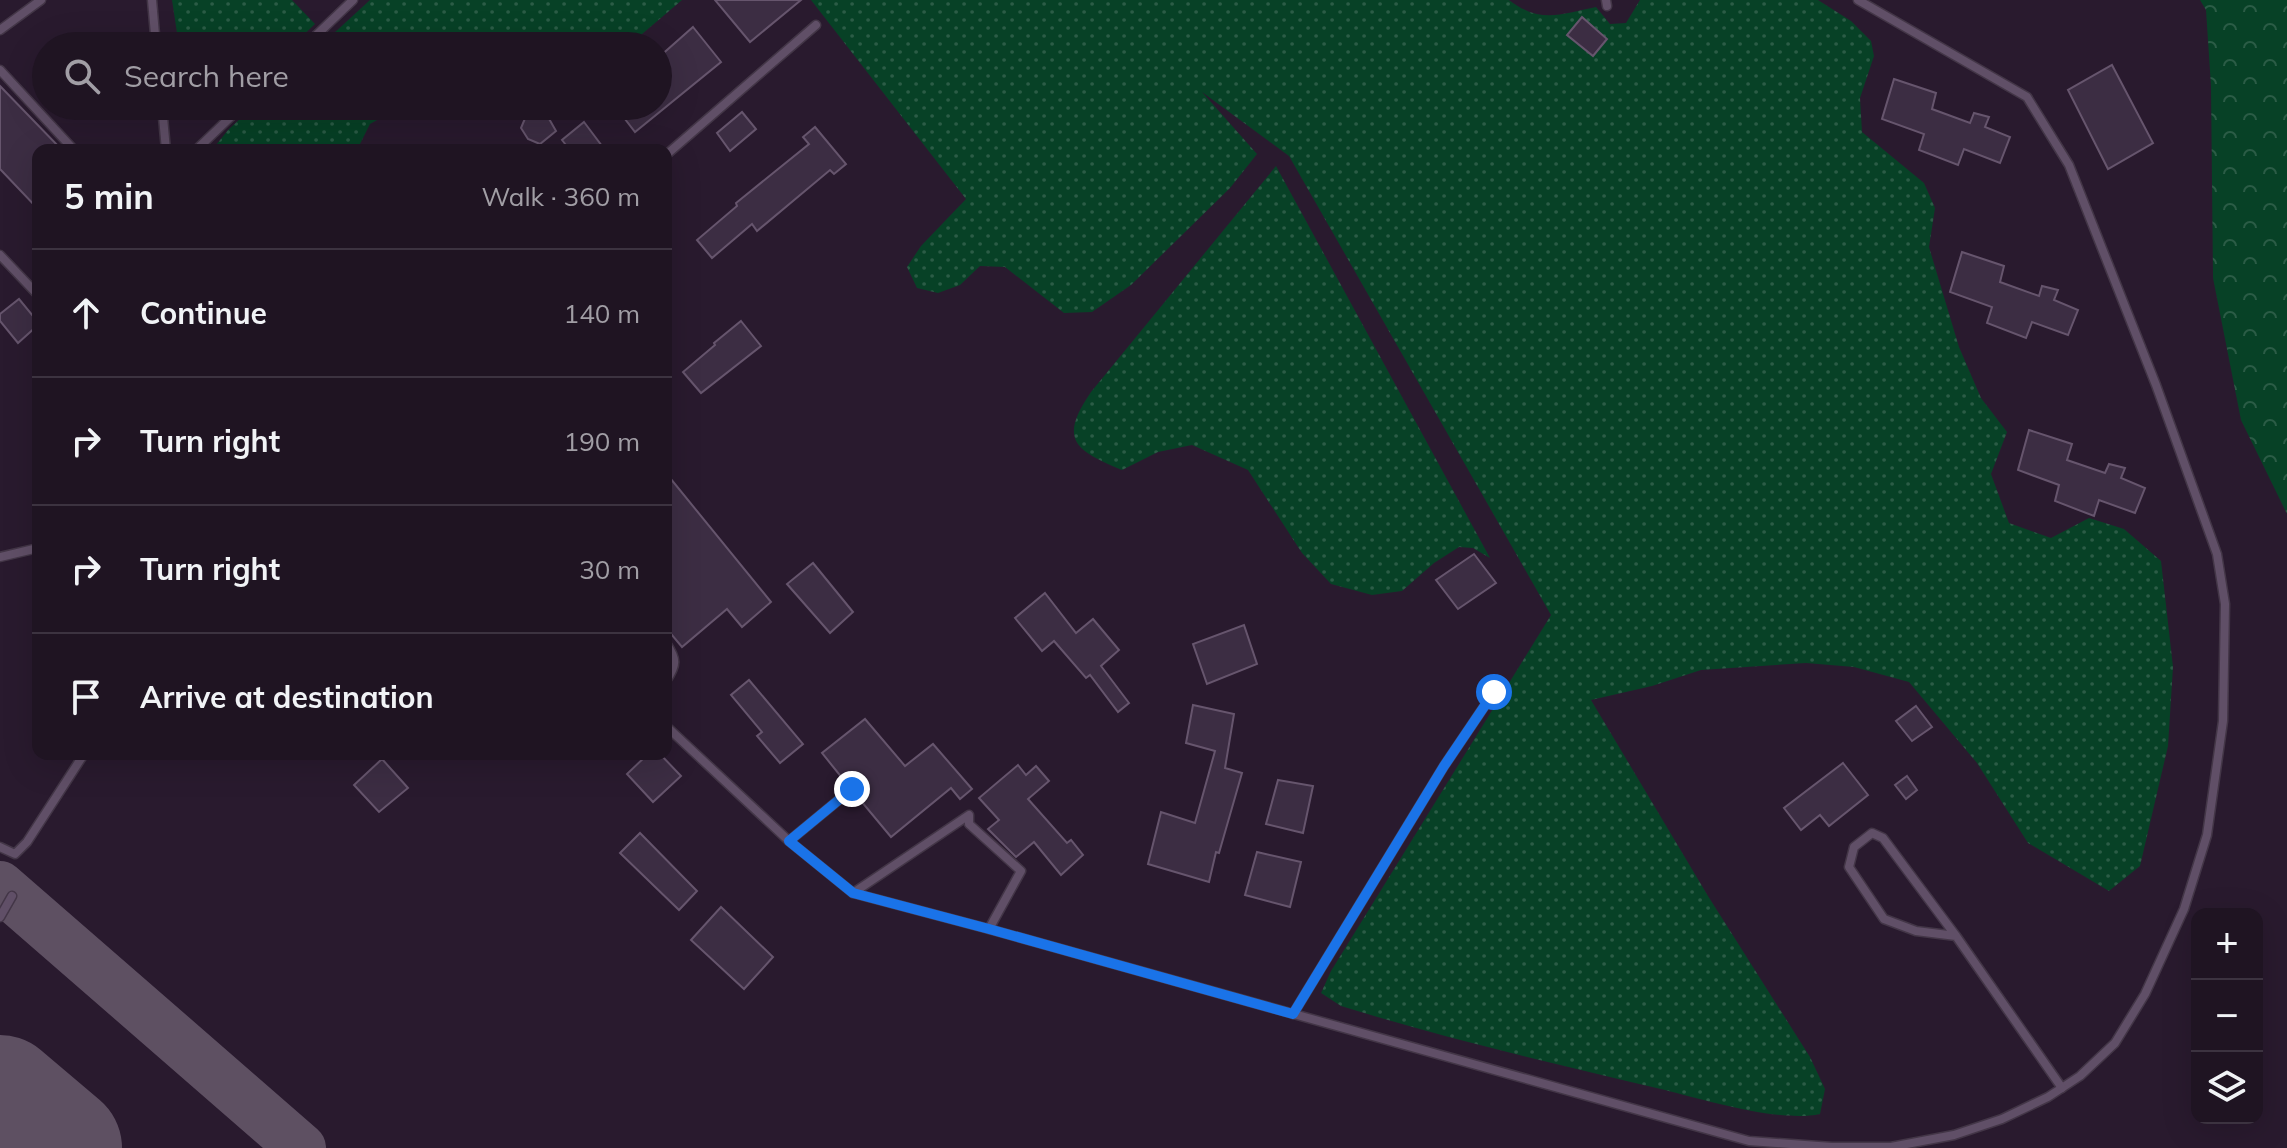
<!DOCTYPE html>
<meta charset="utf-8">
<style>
body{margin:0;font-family:Mulish,sans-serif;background:#271d2a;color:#f1f3f6}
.controls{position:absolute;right:24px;bottom:24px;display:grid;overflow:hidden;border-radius:16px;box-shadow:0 8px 32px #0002}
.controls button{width:72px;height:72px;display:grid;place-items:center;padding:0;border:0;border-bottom:2px solid #3c3340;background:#1f1422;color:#f1f3f6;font:40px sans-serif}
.stop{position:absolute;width:24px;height:24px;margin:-18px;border:6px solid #1a73e8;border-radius:50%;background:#fff}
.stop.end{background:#1a73e8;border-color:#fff;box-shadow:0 2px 8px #0008}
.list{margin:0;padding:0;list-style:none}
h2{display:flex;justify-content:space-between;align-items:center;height:104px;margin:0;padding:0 32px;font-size:34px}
h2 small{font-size:26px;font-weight:400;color:#a19ea5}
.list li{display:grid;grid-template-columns:52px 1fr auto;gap:24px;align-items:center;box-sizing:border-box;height:128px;padding:0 32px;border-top:2px solid #3c3340}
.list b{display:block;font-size:30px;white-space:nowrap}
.list em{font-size:26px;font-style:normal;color:#a19ea5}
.icon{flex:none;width:44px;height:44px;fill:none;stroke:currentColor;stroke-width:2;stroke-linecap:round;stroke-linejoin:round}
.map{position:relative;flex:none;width:2287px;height:1148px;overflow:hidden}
.search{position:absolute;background:#1f1422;box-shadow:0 8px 32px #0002;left:32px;top:32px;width:640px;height:88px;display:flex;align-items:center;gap:20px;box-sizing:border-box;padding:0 28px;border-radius:44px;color:#a19ea5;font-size:30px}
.panel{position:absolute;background:#1f1422;box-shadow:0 8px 32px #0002;left:32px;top:144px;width:640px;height:616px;border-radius:16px}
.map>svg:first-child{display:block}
.grass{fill:url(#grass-dots)}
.forest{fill:url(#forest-crowns)}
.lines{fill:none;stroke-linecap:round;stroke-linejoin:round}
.taxiway{stroke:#5e5062;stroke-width:50}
.runway{stroke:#5e5062;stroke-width:126}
.building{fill:#3c2d43;stroke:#66556d;stroke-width:2}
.lane-casing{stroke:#433647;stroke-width:11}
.lane{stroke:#604f67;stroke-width:8}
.route{stroke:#1a73e8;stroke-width:10}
</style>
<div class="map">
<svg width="2287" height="1148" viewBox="0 0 2287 1148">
<defs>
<pattern id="grass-dots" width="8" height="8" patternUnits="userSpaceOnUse" patternTransform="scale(2)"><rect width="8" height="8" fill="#074126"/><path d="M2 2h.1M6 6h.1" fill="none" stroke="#2b5c46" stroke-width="1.8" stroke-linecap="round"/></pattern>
<pattern id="forest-crowns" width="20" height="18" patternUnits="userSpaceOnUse" patternTransform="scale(2)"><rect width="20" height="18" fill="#074126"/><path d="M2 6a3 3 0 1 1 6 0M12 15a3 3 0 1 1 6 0" fill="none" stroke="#2b5c46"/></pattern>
</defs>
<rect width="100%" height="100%" fill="#291a2e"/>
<g class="grass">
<polygon points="172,0 292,0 315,24 292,46 179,46"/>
<polygon points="370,0 682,0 628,46 320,46"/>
<path d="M811,0H1509C1540,24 1561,14 1596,7L1610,24L1626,23L1640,0H1818L1851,21L1871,41L1874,56L1860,98L1862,132L1924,183L1935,208L1929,247L1959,347L1981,398L2007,432L1991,474L2009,523L2051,538L2089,518L2124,529L2161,561L2173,667L2168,746L2140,866L2109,891L2028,843L1977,763L1909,682L1854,667L1806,663L1701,670L1652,686L1591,700L1708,896L1810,1057L1825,1089L1820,1114C1780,1123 1705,1100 1665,1090C1556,1064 1447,1039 1341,1006L1321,993L1331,971L1551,615L1289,156L1202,92L1257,154L1230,188L1131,285L1092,312L1064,313L1005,267L980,266L960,285L938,293L917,288L907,267L921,246L966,199Z"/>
<polygon points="254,106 402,106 370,124 357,150 212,150 228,130"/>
<path d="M1276,166L1490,558L1473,548L1459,547L1434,563L1402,591L1372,595L1331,584L1302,553L1248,470L1192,445L1158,452L1122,470C1075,450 1058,440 1091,392Z"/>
</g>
<polygon class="forest" points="2200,0 2287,0 2287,514 2241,420 2213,278 2211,86 2206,10"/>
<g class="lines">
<polyline class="taxiway" points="0,886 301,1148"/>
<polyline class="runway" points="0,1098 59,1148"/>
</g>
<g class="building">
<polygon points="715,0 801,0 750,42"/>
<polygon points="1582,17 1607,39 1593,56 1567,35"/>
<polygon points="693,27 721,62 635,132 615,106 658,106 658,58"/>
<polygon points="2112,65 2153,143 2108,169 2068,90"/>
<polygon points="1894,79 1936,93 1932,109 1970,123 1974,113 1989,117 1985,127 2010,137 2000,163 1964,149 1958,165 1919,150 1924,134 1882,119"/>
<polygon points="0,86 62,150 38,150 38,209 0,169"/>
<polygon points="540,112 548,117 556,131 540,144 528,139 521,128 526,116"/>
<polygon points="742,112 756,129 730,151 717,133"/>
<polygon points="584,122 605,150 570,150 562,140"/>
<polygon points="815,127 846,164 834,174 830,170 757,231 752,224 712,258 697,240 737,206 736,203 809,144 803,137"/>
<polygon points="1962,252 2004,266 2000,282 2039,296 2042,286 2058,290 2054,300 2078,310 2068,335 2032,322 2026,338 1987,323 1992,307 1950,292"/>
<polygon points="19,299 38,322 38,325 18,343 0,321 0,314"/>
<polygon points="741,321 761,346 701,393 683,372 715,345 714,343"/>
<polygon points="2029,430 2072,444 2067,460 2105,473 2109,464 2125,468 2121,478 2145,488 2135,513 2099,500 2094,516 2055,501 2059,485 2018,470"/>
<polygon points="666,473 771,602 742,627 727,609 682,647 666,628"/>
<polygon points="1474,554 1496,583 1458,609 1436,580"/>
<polygon points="813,563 853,612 830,633 787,584"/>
<polygon points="1045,593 1076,633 1093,619 1119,650 1101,666 1129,703 1118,712 1090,675 1086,678 1054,641 1042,651 1015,618"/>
<polygon points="1244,625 1257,664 1207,684 1193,644"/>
<polygon points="749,680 803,744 780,763 757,736 762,732 731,695"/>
<polygon points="1193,705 1234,714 1225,768 1242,773 1219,853 1216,852 1209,882 1148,864 1161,812 1195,823 1215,751 1186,743"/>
<polygon points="1916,706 1932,727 1912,741 1896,721"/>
<polygon points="865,719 905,766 933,744 972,789 960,799 951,788 891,837 856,795 859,791 858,785 854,782 847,784 822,753"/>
<polygon points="648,754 660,754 681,776 653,802 627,774"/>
<polygon points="382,759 408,788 379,812 354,785"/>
<polygon points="1843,763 1868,795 1829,826 1820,815 1801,830 1784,808"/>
<polygon points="1018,765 1026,775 1036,766 1049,781 1028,799 1067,843 1071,840 1083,855 1061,875 1034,842 1016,857 988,829 999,820 979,798"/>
<polygon points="1907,776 1917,790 1906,799 1895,785"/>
<polygon points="1278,780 1313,786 1303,833 1266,824"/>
<polygon points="640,833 697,891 679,910 620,853"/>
<polygon points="1257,852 1301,862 1290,907 1245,895"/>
<polygon points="721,907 773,957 744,989 691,940"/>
</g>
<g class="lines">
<defs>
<g id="lane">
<polyline points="152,0 156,46"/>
<polyline points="1606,0 1607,6"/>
<polyline points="0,30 41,0"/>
<polyline points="305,46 353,0"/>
<polyline points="0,70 74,150"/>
<polyline points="162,106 166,150"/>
<polyline points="196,150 242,106"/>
<polyline points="666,155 816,25"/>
<polyline points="0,255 38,295"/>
<polyline points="0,557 38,548"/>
<path d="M666,643C677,659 677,665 666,681"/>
<polyline points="666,726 789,841 853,893 989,929 1749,1141 1832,1147 1891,1147 1954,1135 2002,1119 2048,1097 2080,1076 2115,1043 2145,994 2184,909 2207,835 2223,721 2225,604 2217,554 2156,385 2069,165 2027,97 1858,0"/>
<polyline points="789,841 852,789"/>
<polyline points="0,847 15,854 27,842 84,754"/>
<polyline points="853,893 969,815 969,824 1021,871 989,929"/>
<polyline points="0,917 12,896"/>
<polyline points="1956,936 1916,931 1884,919 1849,867 1854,847 1872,833 1883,838 1956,936 2062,1088"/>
<polyline points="1293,1014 1444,766 1494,692"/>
</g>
</defs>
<use href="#lane" class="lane-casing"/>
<use href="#lane" class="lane"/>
</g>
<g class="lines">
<polyline class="route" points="852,789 789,841 853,893 989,929 1293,1014 1444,766 1494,692"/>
</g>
</svg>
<div class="controls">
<button>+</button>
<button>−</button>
<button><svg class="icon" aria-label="layers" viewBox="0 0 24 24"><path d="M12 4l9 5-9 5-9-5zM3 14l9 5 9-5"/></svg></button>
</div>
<div class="stop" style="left:1494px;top:692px"></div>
<div class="stop end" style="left:852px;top:789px"></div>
<div class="search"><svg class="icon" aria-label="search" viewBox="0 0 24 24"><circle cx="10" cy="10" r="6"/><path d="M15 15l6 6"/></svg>Search here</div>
<section class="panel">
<h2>5 min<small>Walk · 360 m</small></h2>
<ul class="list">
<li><svg class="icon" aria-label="ahead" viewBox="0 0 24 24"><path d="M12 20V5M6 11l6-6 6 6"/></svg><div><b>Continue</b></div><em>140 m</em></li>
<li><svg class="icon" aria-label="right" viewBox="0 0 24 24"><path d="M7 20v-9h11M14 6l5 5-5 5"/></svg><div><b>Turn right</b></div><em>190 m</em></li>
<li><svg class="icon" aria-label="right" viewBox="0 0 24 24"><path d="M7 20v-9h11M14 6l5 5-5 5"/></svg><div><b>Turn right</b></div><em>30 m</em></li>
<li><svg class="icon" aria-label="arrive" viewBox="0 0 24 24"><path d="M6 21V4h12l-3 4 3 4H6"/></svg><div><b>Arrive at destination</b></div></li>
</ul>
</section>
</div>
